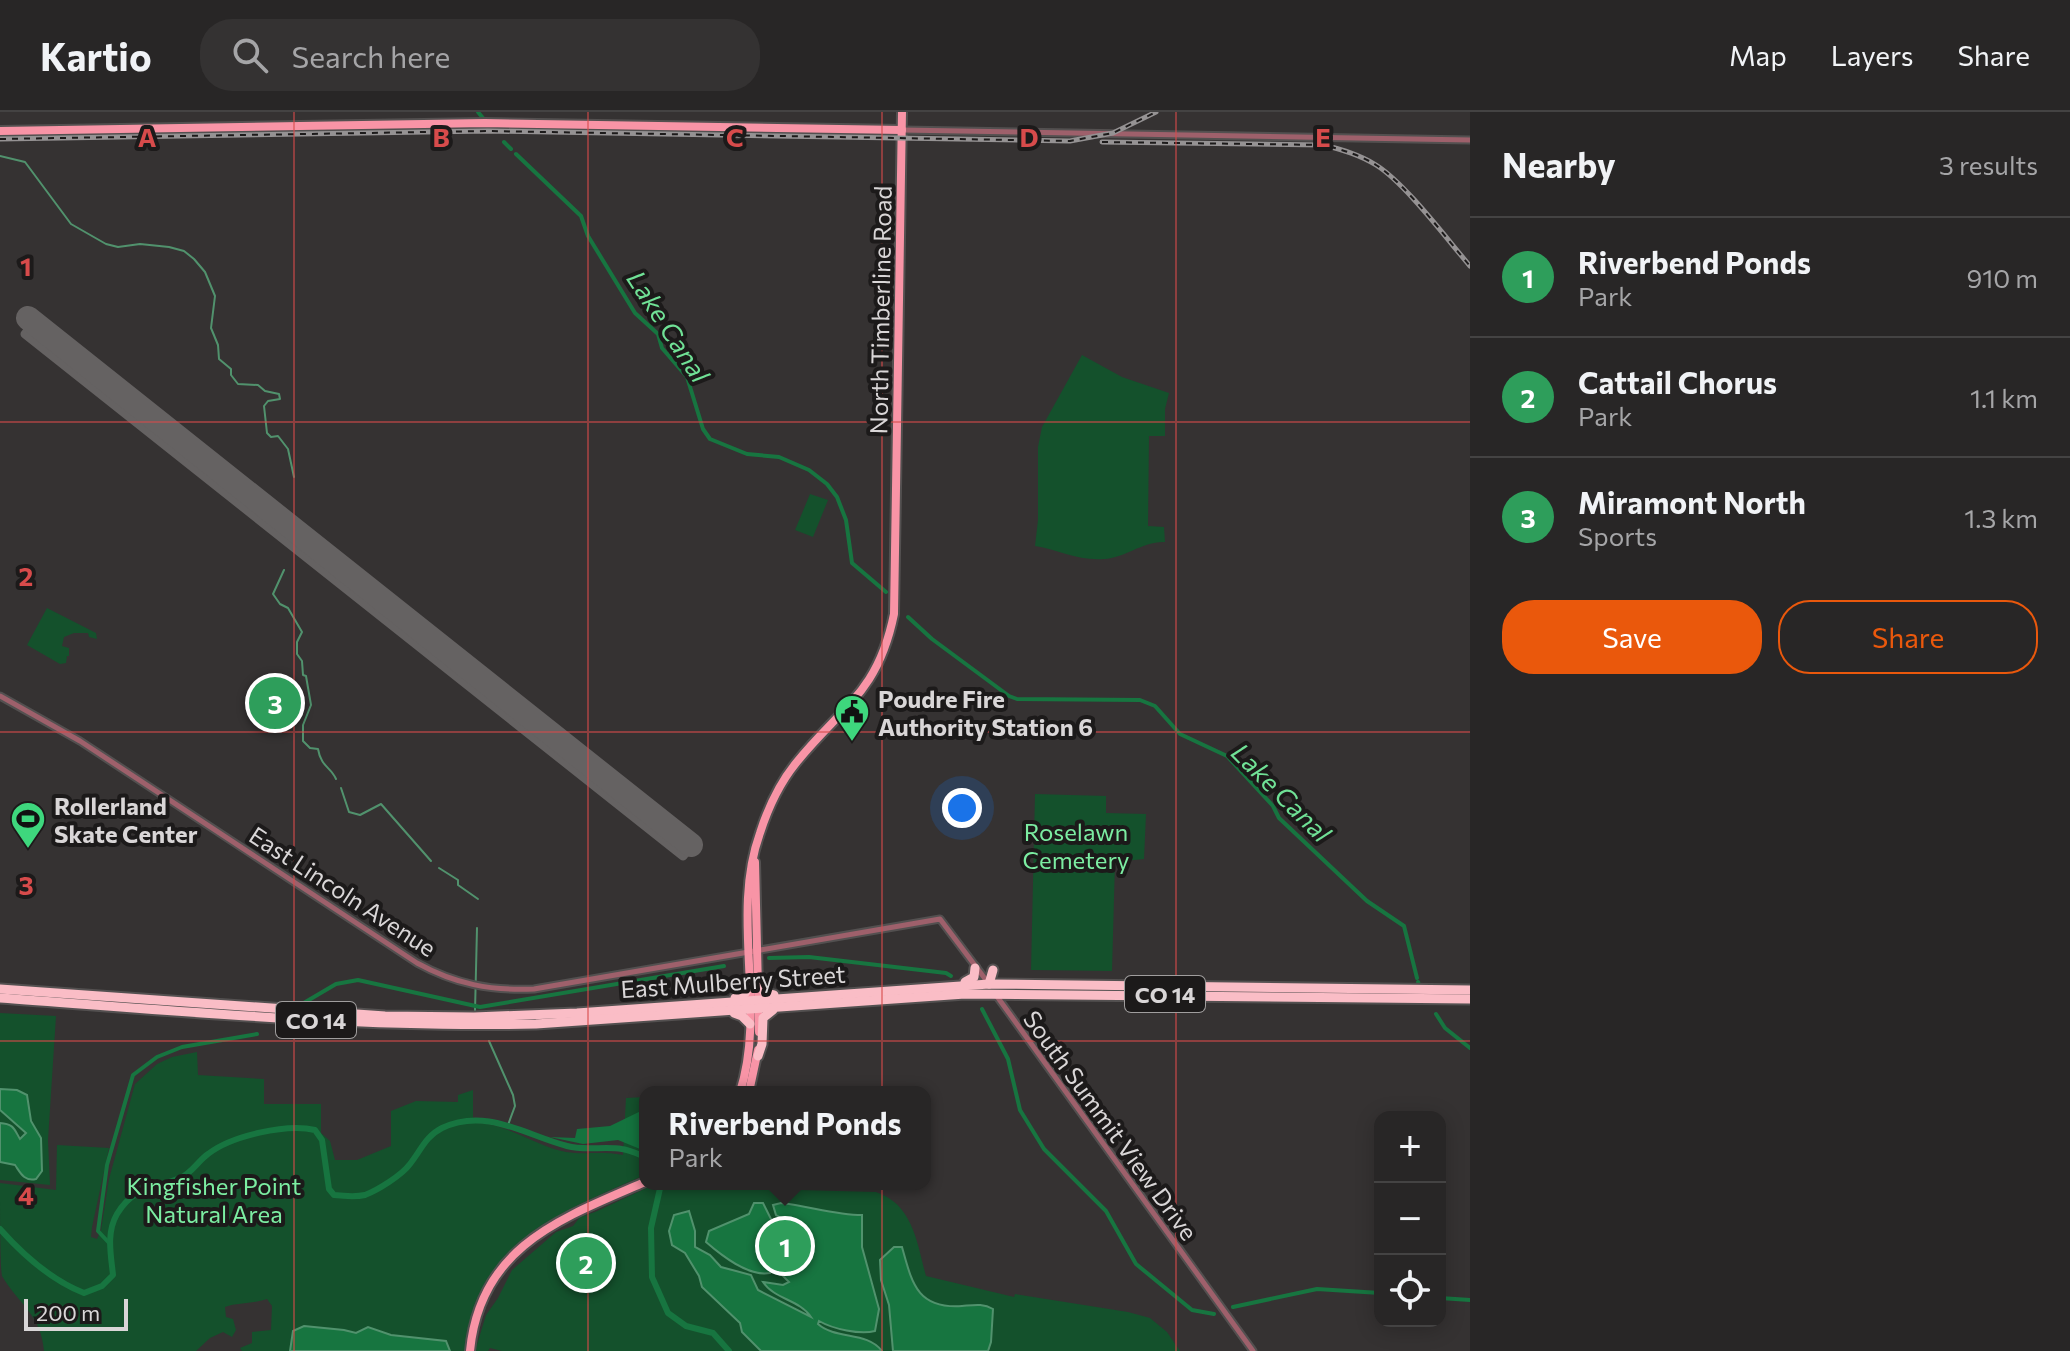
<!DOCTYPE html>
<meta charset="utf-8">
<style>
body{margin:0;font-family:Commissioner,sans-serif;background:#343232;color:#f1f3f6}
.controls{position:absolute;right:24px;bottom:24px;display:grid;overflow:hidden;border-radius:16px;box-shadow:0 4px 20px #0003}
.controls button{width:72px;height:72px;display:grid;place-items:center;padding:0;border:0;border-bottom:2px solid #444343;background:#282626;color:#f1f3f6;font:40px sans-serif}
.scale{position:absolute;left:24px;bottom:20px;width:104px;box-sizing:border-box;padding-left:8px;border:4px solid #d9d6d7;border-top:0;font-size:22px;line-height:28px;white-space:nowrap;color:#d9d6d7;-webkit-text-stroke:6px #1c1a1a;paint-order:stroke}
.you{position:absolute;left:962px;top:696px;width:28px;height:28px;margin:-20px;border:6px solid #fff;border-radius:50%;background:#1a73e8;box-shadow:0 0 0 12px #1a73e833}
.badge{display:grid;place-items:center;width:52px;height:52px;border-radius:50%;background:#ea580c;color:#fff;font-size:26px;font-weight:700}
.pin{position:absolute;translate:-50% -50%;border:4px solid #fff;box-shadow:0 2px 8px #0006}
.popup{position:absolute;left:639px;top:974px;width:292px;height:104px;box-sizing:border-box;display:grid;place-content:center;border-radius:16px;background:#282626;filter:drop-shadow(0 2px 6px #0005);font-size:26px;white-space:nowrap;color:#a5a5a7}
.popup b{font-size:30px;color:#f1f3f6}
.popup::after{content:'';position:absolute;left:50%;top:100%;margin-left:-16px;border:16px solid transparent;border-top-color:#282626}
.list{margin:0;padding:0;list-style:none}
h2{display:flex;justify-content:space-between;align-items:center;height:104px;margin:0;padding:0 32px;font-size:34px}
h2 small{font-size:26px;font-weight:400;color:#a5a5a7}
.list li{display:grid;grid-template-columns:52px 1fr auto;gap:24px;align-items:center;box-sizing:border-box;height:120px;padding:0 32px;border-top:2px solid #444343}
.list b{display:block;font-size:30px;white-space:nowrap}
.list p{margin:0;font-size:26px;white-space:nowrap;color:#a5a5a7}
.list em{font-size:26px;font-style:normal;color:#a5a5a7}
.actions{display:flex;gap:16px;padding:24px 32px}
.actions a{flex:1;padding:18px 0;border:2px solid #ea580c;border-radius:32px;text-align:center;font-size:28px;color:#ea580c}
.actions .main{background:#ea580c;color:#fff}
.icon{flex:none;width:44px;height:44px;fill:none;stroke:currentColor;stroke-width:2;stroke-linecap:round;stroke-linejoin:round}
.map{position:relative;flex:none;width:1470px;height:1239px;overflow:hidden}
header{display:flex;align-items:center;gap:48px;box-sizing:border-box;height:112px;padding:0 40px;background:#282626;border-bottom:2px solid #444343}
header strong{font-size:38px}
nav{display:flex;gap:44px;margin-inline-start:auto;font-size:28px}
.search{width:560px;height:72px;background:#343232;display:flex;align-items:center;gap:20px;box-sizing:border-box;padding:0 28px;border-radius:32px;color:#a5a5a7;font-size:30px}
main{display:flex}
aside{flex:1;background:#282626}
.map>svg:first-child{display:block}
.green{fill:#14512c}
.forest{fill:#14733e}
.water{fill:#177540;stroke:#51926d;stroke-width:2}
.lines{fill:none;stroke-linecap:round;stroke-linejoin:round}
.stream{stroke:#51926d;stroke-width:2}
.canal{stroke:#177540;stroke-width:4}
.river{stroke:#177540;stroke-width:6}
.taxiway{stroke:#656262;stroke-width:9}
.runway{stroke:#656262;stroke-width:24}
.minor-casing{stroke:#535050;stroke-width:9}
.major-casing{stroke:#535050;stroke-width:12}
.highway-casing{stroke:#535050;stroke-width:13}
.minor{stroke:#9e606b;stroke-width:5}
.major{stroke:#f894a6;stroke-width:8}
.highway{stroke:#fabdc6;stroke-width:9}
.rail-casing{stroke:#959293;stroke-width:5}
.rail{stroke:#1c1a1a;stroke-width:2;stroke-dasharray:6;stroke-linecap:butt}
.grid{fill:none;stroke:#d74b4b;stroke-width:2;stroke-opacity:0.55}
.labels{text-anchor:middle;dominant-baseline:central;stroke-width:8;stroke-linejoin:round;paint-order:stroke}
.shield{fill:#1c1a1a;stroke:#a09e9e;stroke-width:2}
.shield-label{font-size:22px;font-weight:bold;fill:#d9d6d7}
.street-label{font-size:24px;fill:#d9d6d7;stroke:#1c1a1a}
.poi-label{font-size:24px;font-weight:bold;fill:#d9d6d7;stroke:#1c1a1a;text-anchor:start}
.park-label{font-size:24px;fill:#7ceda2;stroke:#1c1a1a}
.water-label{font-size:26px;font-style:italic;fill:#70e196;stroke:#1c1a1a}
.grid-label{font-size:26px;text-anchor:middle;font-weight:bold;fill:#d74b4b;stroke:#1c1a1a;stroke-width:8;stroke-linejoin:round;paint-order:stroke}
</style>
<header>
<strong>Kartio</strong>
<div class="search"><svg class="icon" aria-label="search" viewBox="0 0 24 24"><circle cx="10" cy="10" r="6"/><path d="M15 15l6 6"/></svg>Search here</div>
<nav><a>Map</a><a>Layers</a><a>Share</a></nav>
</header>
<main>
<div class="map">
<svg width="1470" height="1239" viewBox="0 0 1470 1239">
<rect width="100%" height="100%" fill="#353232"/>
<g class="green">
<path d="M1082,243L1122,265L1169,281L1165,297V324H1149L1148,414L1164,415L1165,430C1143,429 1125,446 1104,447C1078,449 1059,438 1035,434L1038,408V335L1042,315Z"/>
<polygon points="810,382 828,388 813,425 795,418"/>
<polygon points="47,496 96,521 97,527 89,525 88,521 74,521 64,525 62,534 69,536 69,544 67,544 66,551 60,552 27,533"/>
<polygon points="1035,682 1106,684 1106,701 1146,702 1144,747 1115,750 1112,859 1031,858"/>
<polygon points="0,901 56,904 48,1028 50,1073 0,1068"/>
<path d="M197,940L198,963L264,967V992H321V1021L330,1029L335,1048H357L391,1034V999L416,989L458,990V983L473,978V1011C506,1010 534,1034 566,1040C584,1043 602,1039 623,1043L626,986L645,985V1063C557,1102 476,1130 465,1239H242L240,1236L252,1231V1220L271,1218L272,1194L267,1187C253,1192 239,1190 225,1195L226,1205L233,1207L236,1218L232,1225L223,1220L210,1226L196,1239H44C41,1202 19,1193 2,1164C0,1154 0,1087 0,1071L56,1078L57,1033L109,1036L92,1115L91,1125L97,1127L101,1118L109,1067L135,972L157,952L172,945Z"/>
<path d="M655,1072L662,1074L759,1072L760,1077L876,1080C913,1092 917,1131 926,1164L1014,1185L1015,1182L1128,1200L1150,1206L1167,1220L1180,1239H502L490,1236L488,1239H475L486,1203L498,1186L512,1158L556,1120L573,1114L580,1105L595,1100Z"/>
</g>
<polygon class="forest" points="645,997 645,1011 640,1012 645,1021 645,1039 618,1028 583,1032 550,1025 575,1026 577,1017 610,1014"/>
<g class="water">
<path d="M0,977L17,978L27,983L31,1009L41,1026L42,1059L36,1067C24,1070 20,1060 15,1053L0,1050V1011C14,1012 14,1017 20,1027L26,1021L0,998Z"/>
<path d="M754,1091H763L777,1119L769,1148L770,1161C748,1165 721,1143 706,1130L709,1119L749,1102Z"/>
<path d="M781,1091C809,1094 835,1103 862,1103V1135L879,1197L875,1219C860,1223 833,1217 819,1209L818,1212C836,1228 867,1219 882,1239H761L742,1220L740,1211L702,1175L699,1164L685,1141L672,1133L669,1119L674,1103L689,1099L695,1119V1135L710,1143L721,1155L751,1163L758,1178L811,1205C800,1188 774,1187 763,1170L783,1173L789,1170L773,1154L786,1128L784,1118L791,1117L792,1112L776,1103L773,1093Z"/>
<path d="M894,1135H902C912,1171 917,1197 962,1194C974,1193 983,1191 993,1197L991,1230L988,1239H893L889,1193L881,1168L880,1148Z"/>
<polygon points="304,1214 344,1218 356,1221 368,1215 391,1223 446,1229 450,1239 290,1239 293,1219"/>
</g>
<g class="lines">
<g class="stream">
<polyline points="0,44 25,50 71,112 106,132 118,135 140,132 169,135 184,139 194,147 205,160 215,184 211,216 218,233 219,247 231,257 231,263 238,272 258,273 265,279 279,282 280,287 268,289 264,294 267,321 271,325 278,324 288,337 294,365"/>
<path d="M284,458L273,482L280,492L288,496L302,520L297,530V542L302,549L303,563L306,564L311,593L303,613V629L310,636L318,637C321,655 331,655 336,667"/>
<polyline points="341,676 349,700 360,703 381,692 431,749"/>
<polyline points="439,756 458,768 458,773 478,787"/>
<polyline points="475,899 477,816"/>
<polyline points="489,929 513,983 515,994 508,1013"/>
</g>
<g class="canal">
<polyline points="478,0 491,16"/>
<polyline points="504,30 511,37"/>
<polyline points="516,42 581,104 588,124 635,201 658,222 662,236 687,265 703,317 710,327 747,342 779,345 809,358 827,372 837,385 846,408 852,451 886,480"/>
<polyline points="908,505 932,527 1009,584 1017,587 1140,588 1155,594 1180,622 1227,644 1273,694 1279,706 1367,789 1404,814 1417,866"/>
<polyline points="769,846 809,845 946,861 951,864"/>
<polyline points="1418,870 1419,873"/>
<polyline points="302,892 336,872 358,868 480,895 724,854"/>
<polyline points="982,897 1008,947 1020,998 1044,1037 1106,1099 1136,1152 1192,1198 1214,1202"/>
<polyline points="1436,902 1445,916 1470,936"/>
<polyline points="110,1132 98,1119 107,1053 133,963 157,945 182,935 257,922"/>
<polyline points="1440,1186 1470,1188"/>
<polyline points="1233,1195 1317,1177 1380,1181"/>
</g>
<g class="river">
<polyline points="661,1072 651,1116 652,1165 668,1201 686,1214 713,1221 729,1239"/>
<path d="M0,1117C24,1144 51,1168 84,1181L102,1174L113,1163C111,1143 106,1121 117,1102C134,1074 154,1077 180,1066C191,1062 198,1049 208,1042C231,1024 287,1011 315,1018L322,1028L329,1077L334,1083C343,1084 356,1085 365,1083C378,1078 402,1063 410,1052C421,1038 426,1024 442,1016C486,995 525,1023 567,1034C585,1039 604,1034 622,1037C630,1038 638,1042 645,1045"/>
</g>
<polyline class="taxiway" points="34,211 25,222 683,744 691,733"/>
<polyline class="runway" points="28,206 691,733"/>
<defs>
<g id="minor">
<polyline points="902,18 1470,28"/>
<path d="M0,584L80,629L417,851C455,872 491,879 534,877L940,807L989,872"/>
<polyline points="996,883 1253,1239"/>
</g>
<g id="major">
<polyline points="0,19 485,11 902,18"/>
<polyline points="755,750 759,920"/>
<path d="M740,980C767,896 730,804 760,721C768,696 779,672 796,651C841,595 878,581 894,502L902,0"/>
<polyline points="749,980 758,938"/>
<path d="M470,1239C480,1134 562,1106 645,1070"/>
</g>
<g id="highway">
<polyline points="965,870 974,865 975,856"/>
<polyline points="758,871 765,881 774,883"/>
<polyline points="989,872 993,858"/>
<polyline points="0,877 385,904 474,905 577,901 989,872 1470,878"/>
<path d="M0,886C179,899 357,916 536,912L965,882L1470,887"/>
<polyline points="735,886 745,881 750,873"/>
<polyline points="734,901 742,904 750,912"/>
<polyline points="758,944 762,932 763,906 773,898"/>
</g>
</defs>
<use href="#minor" class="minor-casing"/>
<use href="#major" class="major-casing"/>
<use href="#highway" class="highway-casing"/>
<use href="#minor" class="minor"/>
<use href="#major" class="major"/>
<use href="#highway" class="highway"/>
<defs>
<g id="rail">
<polyline points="0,27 488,19 1070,29 1113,21 1156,0"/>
<path d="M1102,30L1324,33C1343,38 1360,43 1376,53C1405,71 1446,126 1470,154"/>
</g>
</defs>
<use href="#rail" class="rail-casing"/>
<use href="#rail" class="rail"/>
</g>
<path class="grid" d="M294,0V1239M588,0V1239M882,0V1239M1176,0V1239M0,310H1470M0,620H1470M0,929H1470"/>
<defs>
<symbol id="civic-pin" viewBox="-11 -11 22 30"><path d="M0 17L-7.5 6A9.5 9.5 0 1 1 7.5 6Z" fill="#3ed77d" stroke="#1c1a1a"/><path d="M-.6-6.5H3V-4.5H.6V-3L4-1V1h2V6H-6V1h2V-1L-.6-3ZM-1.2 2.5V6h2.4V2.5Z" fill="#111"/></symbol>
<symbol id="stadium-pin" viewBox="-11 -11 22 30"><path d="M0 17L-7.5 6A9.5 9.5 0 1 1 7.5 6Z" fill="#3ed77d" stroke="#1c1a1a"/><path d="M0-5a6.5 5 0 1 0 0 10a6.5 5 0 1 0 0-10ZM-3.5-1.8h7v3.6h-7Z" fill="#111"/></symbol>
</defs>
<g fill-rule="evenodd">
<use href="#civic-pin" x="832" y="580" width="40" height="54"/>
<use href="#stadium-pin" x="8" y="687" width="40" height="54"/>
</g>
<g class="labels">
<g class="shield">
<rect x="1125" y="864" width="80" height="36" rx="6"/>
<rect x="276" y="890" width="80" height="36" rx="6"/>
</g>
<g class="shield-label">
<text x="1165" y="882">CO 14</text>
<text x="316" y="908">CO 14</text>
</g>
<g class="street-label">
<text transform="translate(880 198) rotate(-89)">North Timberline Road</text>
<text transform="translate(343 779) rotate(33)">East Lincoln Avenue</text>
<text transform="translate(733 869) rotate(-4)">East Mulberry Street</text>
<text transform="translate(1111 1013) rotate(54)">South Summit View Drive</text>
</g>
<g class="poi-label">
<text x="878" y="586">Poudre Fire<tspan x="878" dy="28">Authority Station 6</tspan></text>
<text x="54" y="693">Rollerland<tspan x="54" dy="28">Skate Center</tspan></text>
</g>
<g class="park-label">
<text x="1076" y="719">Roselawn<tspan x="1076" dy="28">Cemetery</tspan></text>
<text x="214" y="1073">Kingfisher Point<tspan x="214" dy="28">Natural Area</tspan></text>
</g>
<g class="water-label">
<text transform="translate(669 214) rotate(57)">Lake Canal</text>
<text transform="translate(1282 680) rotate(45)">Lake Canal</text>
</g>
</g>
<g class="grid-label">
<text x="147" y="35">A</text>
<text x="441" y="35">B</text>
<text x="735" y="35">C</text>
<text x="1029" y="35">D</text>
<text x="1323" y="35">E</text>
<text x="26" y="164">1</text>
<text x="26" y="474">2</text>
<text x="26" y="783">3</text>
<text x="26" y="1093">4</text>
</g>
</svg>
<div class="controls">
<button>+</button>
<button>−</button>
<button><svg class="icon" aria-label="locate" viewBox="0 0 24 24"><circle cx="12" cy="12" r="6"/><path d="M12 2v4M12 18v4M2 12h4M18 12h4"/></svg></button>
</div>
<div class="scale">200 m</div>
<div class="you"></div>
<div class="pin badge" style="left:785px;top:1134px;background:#2e9e5b">1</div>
<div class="popup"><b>Riverbend Ponds</b>Park</div>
<div class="pin badge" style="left:586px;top:1151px;background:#2e9e5b">2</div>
<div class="pin badge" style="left:275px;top:591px;background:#2e9e5b">3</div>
</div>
<aside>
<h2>Nearby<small>3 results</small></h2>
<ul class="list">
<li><span class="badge" style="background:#2e9e5b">1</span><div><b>Riverbend Ponds</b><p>Park</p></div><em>910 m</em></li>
<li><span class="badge" style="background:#2e9e5b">2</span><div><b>Cattail Chorus</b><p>Park</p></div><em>1.1 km</em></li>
<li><span class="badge" style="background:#2e9e5b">3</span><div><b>Miramont North</b><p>Sports</p></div><em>1.3 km</em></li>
</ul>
<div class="actions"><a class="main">Save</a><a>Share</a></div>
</aside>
</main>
